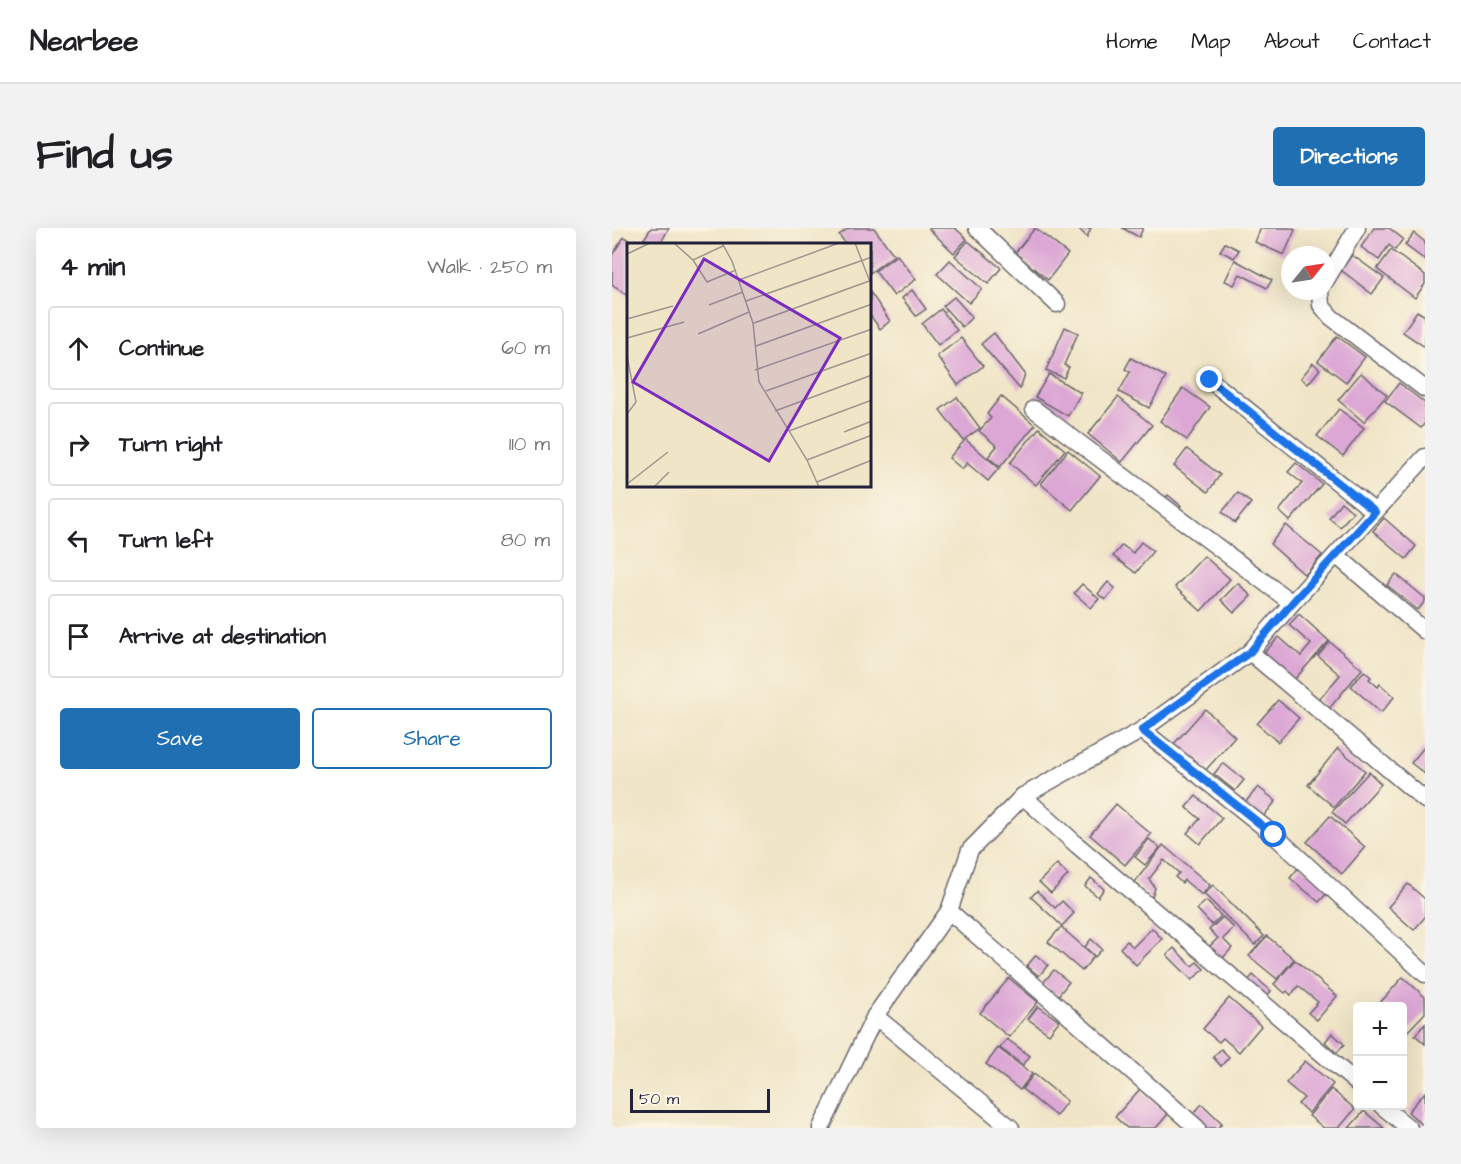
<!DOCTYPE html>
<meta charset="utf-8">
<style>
body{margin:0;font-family:"Architects Daughter",sans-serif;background:#f2f2f2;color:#202124}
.controls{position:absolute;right:18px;bottom:18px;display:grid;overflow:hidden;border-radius:6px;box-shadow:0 6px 24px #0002}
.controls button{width:54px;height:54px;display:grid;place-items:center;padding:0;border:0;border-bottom:2px solid #e0e0e0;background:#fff;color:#202124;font:30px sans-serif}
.compass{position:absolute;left:669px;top:18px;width:54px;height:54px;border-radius:50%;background:#fff;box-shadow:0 6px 24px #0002;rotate:60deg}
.scale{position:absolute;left:18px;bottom:15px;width:140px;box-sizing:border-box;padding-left:6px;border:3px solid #22223b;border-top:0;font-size:16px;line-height:21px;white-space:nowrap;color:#22223b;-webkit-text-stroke:4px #fcf5e5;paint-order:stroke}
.stop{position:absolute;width:18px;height:18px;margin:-14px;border:4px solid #1a73e8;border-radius:50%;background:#fff}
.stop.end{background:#1a73e8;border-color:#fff;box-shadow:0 2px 6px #0008}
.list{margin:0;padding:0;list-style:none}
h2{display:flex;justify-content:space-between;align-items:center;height:78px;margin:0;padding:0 24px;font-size:26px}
h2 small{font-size:20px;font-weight:400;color:#757577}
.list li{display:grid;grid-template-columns:39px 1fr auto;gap:18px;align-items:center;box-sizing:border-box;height:84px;margin:0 12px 12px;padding:0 12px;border:2px solid #e0e0e0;border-radius:6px}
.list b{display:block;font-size:22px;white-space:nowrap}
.list em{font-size:20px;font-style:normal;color:#757577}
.actions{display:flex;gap:12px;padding:18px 24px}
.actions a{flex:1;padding:14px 0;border:2px solid #1f6fb2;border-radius:6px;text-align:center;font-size:21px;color:#1f6fb2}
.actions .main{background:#1f6fb2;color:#fff}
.icon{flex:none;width:33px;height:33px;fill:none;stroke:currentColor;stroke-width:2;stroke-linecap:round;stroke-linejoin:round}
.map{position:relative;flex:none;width:813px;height:900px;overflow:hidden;border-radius:6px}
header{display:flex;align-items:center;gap:36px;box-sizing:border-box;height:84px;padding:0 30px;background:#fff;border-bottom:2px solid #e0e0e0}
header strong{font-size:28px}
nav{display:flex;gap:33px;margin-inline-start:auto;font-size:21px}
.intro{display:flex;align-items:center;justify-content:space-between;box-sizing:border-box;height:144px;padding:0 36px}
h1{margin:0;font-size:42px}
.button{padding:15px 27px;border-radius:6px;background:#1f6fb2;color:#fff;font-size:21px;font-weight:700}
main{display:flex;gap:36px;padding:0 36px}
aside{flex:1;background:#fff;border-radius:6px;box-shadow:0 6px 24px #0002}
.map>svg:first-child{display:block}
.building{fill:#dca7d5}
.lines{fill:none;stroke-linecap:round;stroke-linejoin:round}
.minor-casing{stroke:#6a666c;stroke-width:19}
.minor{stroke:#fff;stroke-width:16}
.route{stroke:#1a73e8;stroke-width:8}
.inset-road{fill:none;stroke:#9e978f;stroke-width:1.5}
.view{fill:#7b2cbf;fill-opacity:0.15;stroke:#7b2cbf;stroke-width:3}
.inset-edge{fill:none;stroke:#22223b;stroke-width:3}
</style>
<header>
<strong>Nearbee</strong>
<nav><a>Home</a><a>Map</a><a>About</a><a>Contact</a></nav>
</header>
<div class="intro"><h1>Find us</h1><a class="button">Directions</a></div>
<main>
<aside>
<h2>4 min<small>Walk · 250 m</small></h2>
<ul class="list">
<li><svg class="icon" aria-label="ahead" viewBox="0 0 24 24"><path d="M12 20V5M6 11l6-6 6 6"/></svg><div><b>Continue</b></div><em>60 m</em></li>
<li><svg class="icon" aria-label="right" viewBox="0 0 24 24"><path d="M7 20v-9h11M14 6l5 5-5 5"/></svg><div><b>Turn right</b></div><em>110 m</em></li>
<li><svg class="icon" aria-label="left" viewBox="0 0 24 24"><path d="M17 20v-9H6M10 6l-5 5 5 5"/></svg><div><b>Turn left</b></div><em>80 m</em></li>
<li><svg class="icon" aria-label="arrive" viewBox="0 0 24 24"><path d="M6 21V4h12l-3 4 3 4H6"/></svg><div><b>Arrive at destination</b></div></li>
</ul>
<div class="actions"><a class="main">Save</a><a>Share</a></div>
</aside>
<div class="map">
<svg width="813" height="900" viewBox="0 0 813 900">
<rect width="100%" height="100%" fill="#fcf5e5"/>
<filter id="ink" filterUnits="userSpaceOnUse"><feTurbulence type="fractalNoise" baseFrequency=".0167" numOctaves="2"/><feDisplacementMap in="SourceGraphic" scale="12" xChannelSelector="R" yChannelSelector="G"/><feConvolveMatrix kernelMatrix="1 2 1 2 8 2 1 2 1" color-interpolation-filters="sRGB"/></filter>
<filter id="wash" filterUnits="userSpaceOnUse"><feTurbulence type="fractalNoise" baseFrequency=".008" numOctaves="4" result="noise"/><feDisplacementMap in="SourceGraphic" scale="24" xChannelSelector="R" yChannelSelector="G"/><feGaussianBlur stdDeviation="1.35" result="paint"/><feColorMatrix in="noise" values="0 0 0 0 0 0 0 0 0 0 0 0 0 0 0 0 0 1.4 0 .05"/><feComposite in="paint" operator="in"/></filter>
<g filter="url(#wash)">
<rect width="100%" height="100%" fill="#f0e5c7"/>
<g id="blocks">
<g class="building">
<polygon points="39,0 57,0 48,16 34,16 30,14"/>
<polygon points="237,0 262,0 282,27 258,45 258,16 234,16 227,7"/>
<polygon points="318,0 343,0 355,11 342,25 317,1"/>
<polygon points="423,0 456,26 436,52 403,25"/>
<polygon points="466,0 479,0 475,9"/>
<polygon points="510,0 531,0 527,9"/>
<polygon points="649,0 678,0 683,2 672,27 643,14"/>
<polygon points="762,0 777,0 791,11 783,22 777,17 767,32 749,19"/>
<polygon points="802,5 813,14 813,32 793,17"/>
<polygon points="12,9 23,16 16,16 16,68 0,57 0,27"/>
<polygon points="356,13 389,40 376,56 343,28"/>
<polygon points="613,15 627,22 622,30 608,23"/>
<polygon points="779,22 813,47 813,56 803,70 765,41"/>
<polygon points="285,27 304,51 282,68 263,43"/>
<polygon points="740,27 772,50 760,66 729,42"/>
<polygon points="338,32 370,61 357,75 325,46"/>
<polygon points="623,32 660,52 655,60 628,46 622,57 613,53"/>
<polygon points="300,62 314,81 304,88 290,70"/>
<polygon points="258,64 278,93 268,101 258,87"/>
<polygon points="342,69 360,89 350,99 331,78"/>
<polygon points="329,81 345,102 326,117 310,96"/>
<polygon points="805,83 813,88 813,119 791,104"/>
<polygon points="453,99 466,105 452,137 457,139 452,150 434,142"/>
<polygon points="382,105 413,146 408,161 369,116"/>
<polygon points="725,108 753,129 734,154 706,133"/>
<polygon points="349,110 371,138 346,157 325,128"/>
<polygon points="519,130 554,149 537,180 507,164 518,144 513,141"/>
<polygon points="701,135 708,141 696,156 689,150"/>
<polygon points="749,145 775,167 752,194 726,172"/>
<polygon points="437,146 469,165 456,188 423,169"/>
<polygon points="787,155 813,175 813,195 809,200 773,173"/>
<polygon points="571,160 598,179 575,212 548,193"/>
<polygon points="389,168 423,197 388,239 376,229 385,218 367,203 379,190 375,186"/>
<polygon points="345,169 368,200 353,211 387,240 376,253 355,235 350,241 337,230 352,213 328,182"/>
<polygon points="506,169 540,197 510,234 476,206"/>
<polygon points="727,181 752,200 731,228 705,208"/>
<polygon points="427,200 453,222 424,257 398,235"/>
<polygon points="575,221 608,247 596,264 562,238"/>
<polygon points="456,222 488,248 460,282 429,256"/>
<polygon points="684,235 710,256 678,293 667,283 690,255 676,244"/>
<polygon points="626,265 639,275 623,295 610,284"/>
<polygon points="556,267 569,278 564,285 551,274"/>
<polygon points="729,274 741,284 728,299 717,290"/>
<polygon points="772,290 804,318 794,331 761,303"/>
<polygon points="674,297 710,327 693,347 658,316"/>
<polygon points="529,314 541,323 524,345 501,328 510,317 521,325"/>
<polygon points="592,328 618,351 589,383 563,359"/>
<polygon points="784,346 813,370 813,373 806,382 775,357"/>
<polygon points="496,354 503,360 493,372 486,366"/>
<polygon points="626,355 639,368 622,385 609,372"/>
<polygon points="470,356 487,371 479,380 462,365"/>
<polygon points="687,386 717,413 681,453 651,426 667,409 689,428 699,416 677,397"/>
<polygon points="718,414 750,441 716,482 706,473 728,447 706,428"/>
<polygon points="752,443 759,449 757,451 766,459 768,456 782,469 769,485 739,458"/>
<polygon points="666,472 687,490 666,514 645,496"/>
<polygon points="593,481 623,509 592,544 561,517"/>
<polygon points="813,518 813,546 799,535"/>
<polygon points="726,520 753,543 722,579 696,557"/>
<polygon points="611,535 632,552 623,563 602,546"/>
<polygon points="757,544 769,556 733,596 720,584"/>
<polygon points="646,559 664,573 649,591 632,576"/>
<polygon points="584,568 610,590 588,616 575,605 588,591 574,579"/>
<polygon points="504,576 539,606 513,637 478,607"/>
<polygon points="718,588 753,619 730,646 695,614"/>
<polygon points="537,611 548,620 533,637 523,629"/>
<polygon points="551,617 598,657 590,667 572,652 570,655 563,649 567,645 552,632 537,651 543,660 539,672 523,654"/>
<polygon points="445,636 456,647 439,665 427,654"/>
<polygon points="689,637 718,662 707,674 678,650"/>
<polygon points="479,650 492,661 486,669 473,658"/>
<polygon points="796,656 813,671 813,689 802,702 776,679"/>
<polygon points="601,657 652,708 643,717 592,666"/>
<polygon points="425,663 443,680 450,673 462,685 450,698 419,669"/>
<polygon points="594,673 609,688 600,697 585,681"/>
<polygon points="611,689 622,700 611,711 620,720 609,732 596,720 606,710 597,702"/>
<polygon points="449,699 482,728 470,743 436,714"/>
<polygon points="540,700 550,711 524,737 508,720 515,713 521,719"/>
<polygon points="655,708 682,731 665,751 637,728"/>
<polygon points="479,711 490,721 483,729 473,719"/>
<polygon points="562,720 580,738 585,734 592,741 580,752 555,727"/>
<polygon points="424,727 436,737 427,748 415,738"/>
<polygon points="683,732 725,768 705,792 696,785 706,774 686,758 679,767 675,763 673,765 662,756"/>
<polygon points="442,742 457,754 445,769 430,756"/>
<polygon points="641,747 659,763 653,771 634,755"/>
<polygon points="791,749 813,769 813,785 796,803 790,798 790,778 769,778 767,776"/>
<polygon points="397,750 426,774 397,809 368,785"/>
<polygon points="617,770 649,798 627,824 611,810 607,814 591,801"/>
<polygon points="426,778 447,793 437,806 416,791"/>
<polygon points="813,796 813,816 803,807"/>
<polygon points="720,805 732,816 725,825 713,814"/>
<polygon points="395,811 418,828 411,837 388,820"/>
<polygon points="386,820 420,846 408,862 374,836"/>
<polygon points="609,821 617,829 609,838 601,829"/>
<polygon points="693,833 721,856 697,885 686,876 692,870 674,855"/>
<polygon points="422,846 455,873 444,888 410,861"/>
<polygon points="528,861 556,886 544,900 515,900 503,889"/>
<polygon points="719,861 743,881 727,900 712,900 697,888"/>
<polygon points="813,864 813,899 796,884"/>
<polygon points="590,876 610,895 606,900 595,900 581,886"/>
<polygon points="752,883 772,900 737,900"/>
</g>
</g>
</g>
<g filter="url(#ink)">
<use href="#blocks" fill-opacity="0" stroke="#6a666c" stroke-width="1.5"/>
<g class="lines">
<defs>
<g id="minor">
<polyline points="365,0 445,76"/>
<polyline points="714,52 745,0"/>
<polyline points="708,63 709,77 719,89 813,161"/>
<polyline points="598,152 763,284"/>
<polyline points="422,181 680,375"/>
<polyline points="724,327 813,403"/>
<polyline points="638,424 813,572"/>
<polyline points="530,502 662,607 813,746"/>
<polyline points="411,568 465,617 746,856"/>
<polyline points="337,683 585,900"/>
<polyline points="263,788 399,900"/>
<polyline points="770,878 797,900"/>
<polyline points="209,900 263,788 337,683 358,622 411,568 530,502 638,424 680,375 813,229"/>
</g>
</defs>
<use href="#minor" class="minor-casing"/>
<use href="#minor" class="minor"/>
</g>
</g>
<g class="lines" filter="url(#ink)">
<polyline class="route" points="598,152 763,284 680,375 638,424 530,502 662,607"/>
</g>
<g transform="translate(15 15)">
<rect width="244" height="244" fill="#f0e5c7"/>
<path class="inset-road" d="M47,0L66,17L96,3M95,0L105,18L126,80L132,139L180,217L192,244M228,0L245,44M0,11L23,0M66,17L80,39L109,27M112,37L212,0M119,58L245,14M82,62L116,49M0,76L46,63M127,80L245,37M71,91L122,69M0,95L57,79M129,103L245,61M0,113L9,159L0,171M128,127L245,86M139,148L245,110M148,168L245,132M162,188L245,157M217,189L245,178M180,217L245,192M190,239L245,217M0,241L41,209M27,244L42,229"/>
<path class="view" d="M77,16L213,95L142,218L6,139Z"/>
<rect width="244" height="244" class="inset-edge"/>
</g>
</svg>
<div class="controls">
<button>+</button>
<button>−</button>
</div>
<svg class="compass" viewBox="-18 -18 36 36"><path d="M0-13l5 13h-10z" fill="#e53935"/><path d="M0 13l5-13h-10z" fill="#757577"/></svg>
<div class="scale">50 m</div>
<div class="stop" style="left:662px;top:607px"></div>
<div class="stop end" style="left:598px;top:152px"></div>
</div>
</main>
